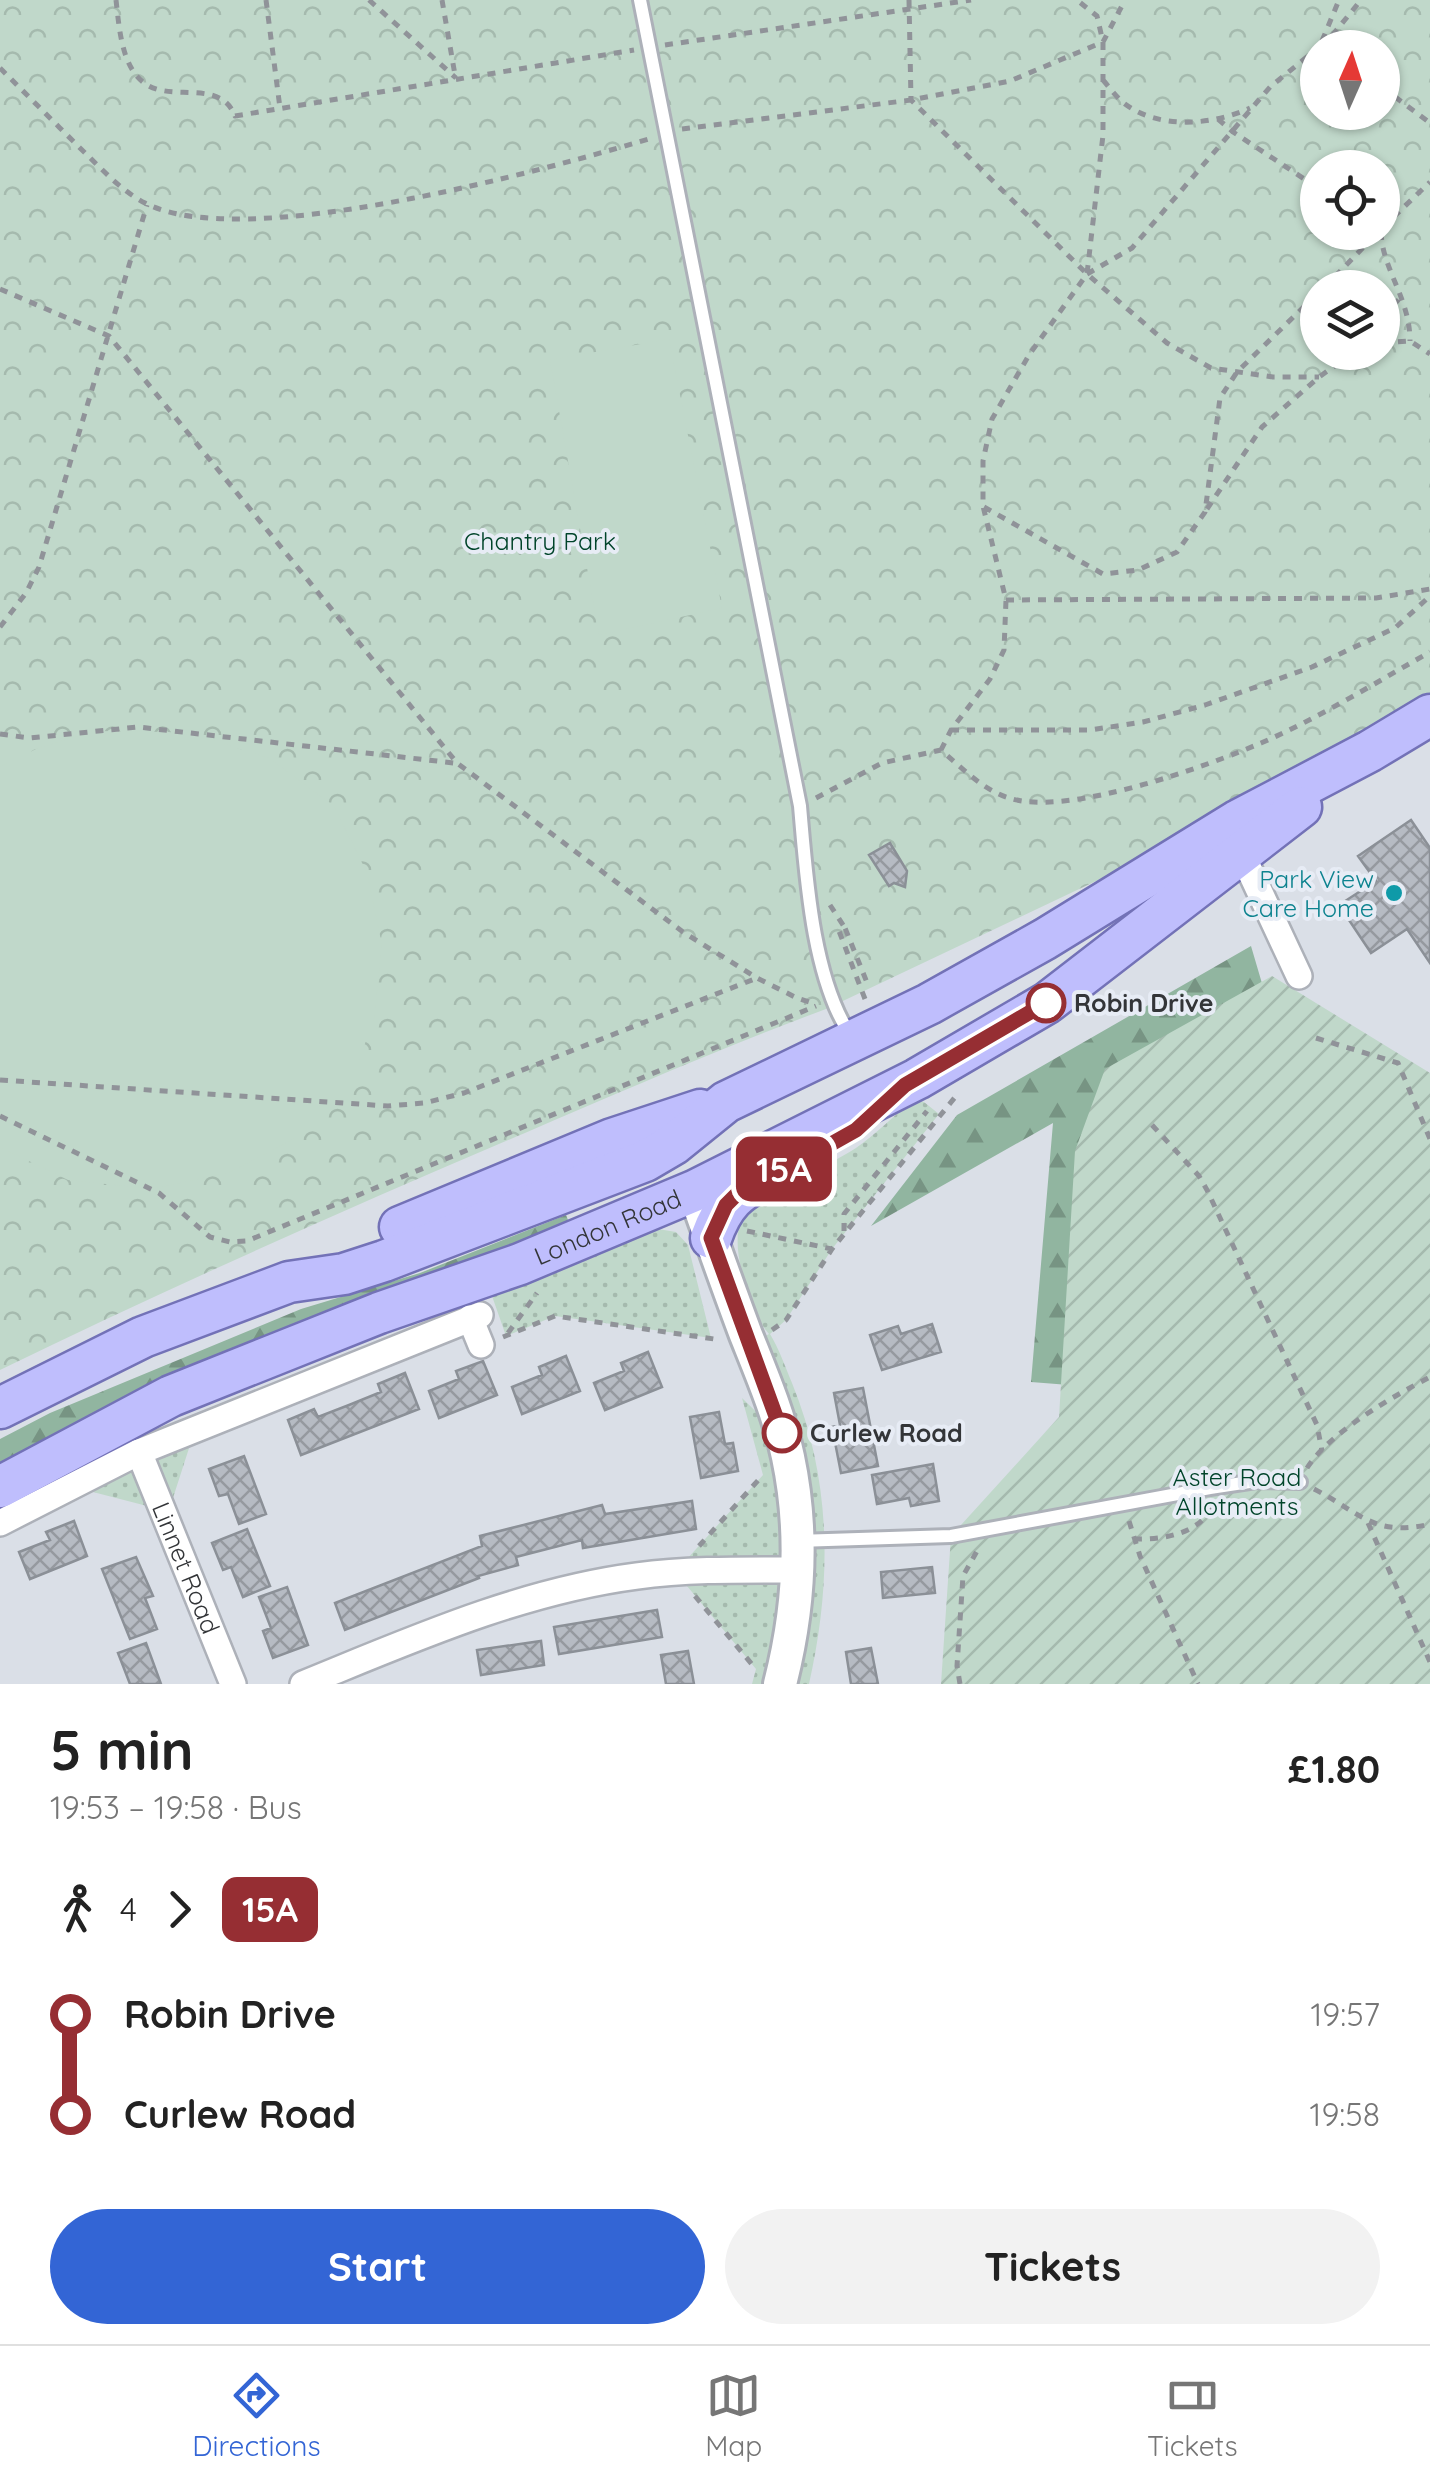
<!DOCTYPE html>
<meta charset="utf-8">
<style>
:root{--surface:#fff;--page:#f2f2f2;--text:#222;--muted:#767676;--line:#e0e0e0;--accent:#3365d5}
body{margin:0;font-family:Quicksand,sans-serif;background:var(--page);color:var(--text);height:100vh;display:flex;flex-direction:column;font-size:38px;white-space:nowrap}
*{box-sizing:border-box;margin:0}
p{font-size:32px;color:var(--muted)}
.icon{flex:none;width:55px;height:55px;fill:none;stroke:currentColor;stroke-width:2;stroke-linecap:round;stroke-linejoin:round}
.map{position:relative;height:1684px;overflow:hidden}
.details{display:flex;flex-direction:column;background:var(--surface);flex:1}
.details>*{flex:none}
.badge{padding:0 20px;border-radius:15px;font-size:35px;line-height:65px}
.needle{width:65px;rotate:3deg}
.fabs{position:absolute;left:1300px;top:30px;display:grid;gap:20px}
.fabs a{display:grid;place-items:center;width:100px;height:100px;border-radius:50%;background:var(--surface);box-shadow:0 2px 8px #0004;font-size:50px}
.map>.badge{position:absolute;translate:-50% -50%;box-shadow:0 0 0 5px #fff}
.legs{display:flex;align-items:center;gap:15px;height:110px;padding:0 50px;font-size:32px}
.legs p{margin-inline-start:auto}
.summary{display:flex;align-items:center;justify-content:space-between;height:170px;padding:0 50px}
h1{font-size:55px;font-weight:700;line-height:75px}
.action{display:flex;gap:20px;margin-top:auto;padding:20px 50px}
.action a{flex:1;height:115px;border-radius:60px;background:var(--accent);color:#fff;font-size:40px;font-weight:700;line-height:115px;text-align:center}
.action a+a{background:var(--page);color:var(--text)}
ul{padding:0 50px;list-style:none}
li{display:flex;align-items:center;gap:35px;height:100px;font-size:38px}
li i{display:grid;place-items:center;width:15px;height:100%;margin:0 12px;background:currentColor}
li i::after{content:'';width:25px;height:25px;margin:-12px;border:8px solid;border-radius:50%;background:var(--surface)}
li p{margin-inline-start:auto}
li:first-child i{background:linear-gradient(#0000 50%,currentColor 0)}
li:last-child i{background:linear-gradient(currentColor 50%,#0000 0)}
.tabs{display:flex;justify-content:space-around;align-items:center;height:140px;border-top:2px solid var(--line);background:var(--surface);font-size:28px;color:var(--muted)}
.tabs a{display:grid;justify-items:center;gap:5px}
.tabs .on{color:var(--accent)}
.map>svg:first-child{display:block}
.grass{fill:url(#grass-dots)}
.forest{fill:url(#forest-firs)}
.park{fill:url(#park-crowns);fill-rule:evenodd}
.garden{fill:url(#garden-furrows)}
.pitch{fill:#c0d8ca}
.building{fill:url(#building-cross-hatch);stroke:#8b9097;stroke-width:2.5}
.lines{fill:none;stroke-linecap:round;stroke-linejoin:round}
.service-casing{stroke:#adb1b9;stroke-width:18}
.minor-casing{stroke:#adb1b9;stroke-width:30}
.tertiary-casing{stroke:#adb1b9;stroke-width:38}
.primary-casing{stroke:#7372b7;stroke-width:45}
.path{stroke:#909399;stroke-width:5;stroke-dasharray:8 8;stroke-linecap:butt}
.service{stroke:#fff;stroke-width:12}
.minor{stroke:#fff;stroke-width:25}
.tertiary{stroke:#fff;stroke-width:32}
.primary{stroke:#bfbefd;stroke-width:40}
.line-1-casing{stroke:#fff;stroke-width:22}
.line-1{stroke:#962e33;stroke-width:15}
.culture-dot{fill:#0f9aa8;stroke:#e7ecf5;stroke-width:4}
.stop-1-dot{fill:#fff;stroke:#962e33;stroke-width:5}
.labels{text-anchor:middle;stroke-width:8;stroke-linejoin:round;paint-order:stroke}
.park-label{font-size:25px;fill:#00442a;stroke:#e7ecf5}
.culture-label{font-size:25px;fill:#0d838f;stroke:#e7ecf5;text-anchor:end}
.stop-label{font-size:25px;font-weight:bold;fill:#333538;stroke:#e7ecf5;text-anchor:start}
.street-label{font-size:25px;fill:#333538;stroke:#e7ecf5}
</style>
<div class="map">
<svg width="1430" height="1684" viewBox="0 0 1430 1684">
<defs>
<pattern id="grass-dots" width="8" height="8" patternUnits="userSpaceOnUse" patternTransform="scale(2.5)"><rect width="8" height="8" fill="#c0d8ca"/><path d="M2 2h.1M6 6h.1" fill="none" stroke="#a5baae" stroke-width="1.8" stroke-linecap="round"/></pattern>
<pattern id="forest-firs" width="22" height="20" patternUnits="userSpaceOnUse" patternTransform="scale(2.5)"><rect width="22" height="20" fill="#91b5a0"/><path d="M5 1l3.5 6h-7zM16 11l3.5 6h-7z" fill="#779483"/></pattern>
<pattern id="park-crowns" width="20" height="18" patternUnits="userSpaceOnUse" patternTransform="scale(2.5)"><rect width="20" height="18" fill="#c0d8ca"/><path d="M2 6a3 3 0 1 1 6 0M12 15a3 3 0 1 1 6 0" fill="none" stroke="#a5baae"/></pattern>
<pattern id="garden-furrows" width="10" height="10" patternUnits="userSpaceOnUse" patternTransform="scale(2.5)"><rect width="10" height="10" fill="#c0d8ca"/><path d="M-1 1l2-2M0 10L10 0M9 11l2-2" fill="none" stroke="#a5baae"/></pattern>
<pattern id="building-cross-hatch" width="8" height="8" patternUnits="userSpaceOnUse" patternTransform="scale(2.5)"><rect width="8" height="8" fill="#b6bbc3"/><path d="M0 0l8 8M0 8l8-8" fill="none" stroke="#95999f"/></pattern>
</defs>
<rect width="100%" height="100%" fill="#dadfe7"/>
<path class="grass" d="M914,1099L924,1102L939,1114L832,1249L786,1320L770,1334C779,1349 785,1366 792,1383C832,1481 832,1582 809,1684H752L756,1669L687,1586V1559L763,1475L742,1398L781,1436L750,1344L769,1334C754,1318 751,1299 744,1279C714,1180 796,1188 856,1148C876,1134 895,1115 914,1099Z
M652,1228L676,1232L688,1245L711,1338L555,1316L506,1336L485,1276Z
M191,1442L172,1501L151,1507L89,1491L139,1452Z"/>
<path class="forest" d="M1251,946L1266,997L1069,1385L1031,1382L1053,1123L871,1226L957,1115Z
M566,1215L574,1235L0,1484V1439L50,1413L301,1309L420,1273Z"/>
<path class="park" d="M0,0H1430V715L1370,751L826,1009C724,1047 625,1090 525,1133C348,1208 173,1286 0,1370ZM1318,48H1382V112H1318ZM1318,168H1382V232H1318ZM1318,288H1382V352H1318Z"/>
<path class="garden" d="M1272,976L1430,1073V1684H941L951,1536L1059,1417L1075,1151L1105,1069Z"/>
<path class="pitch" d="M669,339L722,608L599,635L550,360Z
M95,731L169,732L202,737L269,758L334,806L367,873L382,945L374,1018L355,1072L295,1138L230,1172L153,1189L68,1180L0,1147V767L38,748Z"/>
<path class="building" d="M1411,820L1430,848V963L1407,929L1371,953L1339,905L1376,881L1358,856Z
M890,843L907,871L905,887L894,883L889,886L869,855Z
M932,1324L941,1352L882,1370L870,1335L898,1326L901,1334Z
M648,1352L662,1387L605,1410L594,1383L624,1371L621,1363Z
M566,1356L580,1391L522,1414L512,1387L542,1375L539,1367Z
M483,1361L497,1395L439,1418L429,1391L459,1379L456,1371Z
M405,1373L419,1409L301,1455L288,1420L314,1409L318,1417L349,1405L381,1392L378,1384Z
M863,1388L878,1466L841,1473L832,1427L840,1425L834,1393Z
M719,1412L725,1444L733,1443L738,1471L701,1478L690,1417Z
M244,1456L266,1514L239,1524L228,1494L219,1496L209,1469Z
M933,1464L939,1501L911,1506L909,1498L877,1504L872,1475Z
M692,1501L696,1529L583,1548L582,1540L516,1557L518,1565L478,1576L479,1578L345,1630L335,1603L482,1546L480,1536L602,1505L605,1514Z
M74,1521L87,1556L30,1579L19,1552L50,1540L46,1532Z
M247,1529L270,1586L243,1597L231,1567L223,1570L212,1543Z
M136,1557L153,1596L145,1598L157,1629L130,1639L102,1569Z
M932,1567L935,1593L883,1598L881,1572Z
M287,1587L308,1645L273,1658L263,1631L271,1628L259,1597Z
M657,1610L662,1637L559,1654L554,1627Z
M541,1641L544,1665L481,1675L477,1650Z
M146,1643L161,1684H130L118,1653Z
M871,1648L878,1684H851L846,1652Z
M688,1651L694,1684H666L661,1655Z"/>
<g class="lines">
<defs>
<path id="service" d="M640,0L800,806C806,874 812,978 851,1036
M797,1541L951,1536L1210,1488L1256,1481L1300,1482"/>
<g id="minor">
<path d="M1242,854L1299,976"/>
<path d="M470,1318L481,1345"/>
<path id="s1" d="M139,1452L233,1684"/>
<path d="M0,1523L139,1452L480,1315"/>
<path d="M303,1684C411,1640 521,1591 637,1576C689,1569 744,1570 797,1570"/>
</g>
<path id="tertiary" d="M694,1191C711,1239 728,1287 746,1335C762,1375 779,1415 788,1457C804,1533 799,1610 780,1684"/>
<g id="primary">
<path d="M400,1227L612,1139L700,1110"/>
<path d="M711,1238C723,1204 737,1190 770,1176"/>
<path d="M0,1408L143,1337L289,1282L344,1274L384,1261L645,1161L674,1144L726,1102L929,1004L1045,939L1237,821L1370,751L1430,715"/>
<path id="s2" d="M0,1487L171,1396L379,1313L520,1264L694,1191L917,1079L1047,1003L1301,807"/>
</g>
</defs>
<use href="#service" class="service-casing"/>
<use href="#minor" class="minor-casing"/>
<use href="#tertiary" class="tertiary-casing"/>
<use href="#primary" class="primary-casing"/>
<path class="path" d="M116,0C119,25 121,65 143,82C169,104 220,77 235,116L634,50
M266,0L280,108
M369,0L456,78
M442,0L455,75
M909,0L911,100L1087,274L1167,343L1211,368L1273,377H1319
M1322,41L1339,0
M665,45L971,0
M1322,48L1361,0
M0,68C27,95 54,122 81,149C101,168 120,190 145,203C243,254 545,170 652,138
M1103,80C1110,88 1117,98 1125,104C1160,130 1213,125 1250,108
M1382,87L1430,123
M1218,119L1233,132L1318,188
M682,129L911,100L1010,81L1103,42L1125,0
M1382,228L1430,182
M1381,232C1382,269 1410,298 1410,341
M1087,274L1132,248L1270,87L1318,48
M1324,288L1378,232
M0,289L109,336L457,763L683,932L757,978L797,998L815,1004
M1382,317L1403,295
M1382,343L1410,341L1430,354
M984,507L1103,574L1138,570L1177,552L1205,512L1220,398L1237,372L1318,293
M1207,509L1262,427L1319,377L1354,352
M1006,600L1376,598L1430,589
M0,627L26,593L39,567L147,205
M951,730H1090L1143,722L1205,705L1312,667L1395,628L1430,596
M0,734L30,738L138,727L454,763
M941,750L951,730L990,679L1004,650L1006,600L983,506V461L992,419L1029,355L1087,274L1103,135V42L1097,16L1077,0
M816,798L882,763L941,750C962,768 983,790 1009,798C1067,817 1205,767 1261,743C1319,718 1375,683 1430,652
M830,905L845,928
M865,999L839,931L845,928L868,985
M1316,1038L1398,1063L1430,1139
M0,1080L388,1106L424,1103L464,1093L757,978
M0,1116L159,1193L210,1237L230,1242L247,1241L816,1006
M1152,1125L1199,1176L1207,1190L1317,1425L1322,1451
M747,1231L832,1249
M844,1231V1214L927,1111
M772,1330L786,1320L832,1249L956,1096
M508,1333L537,1293
M503,1337L555,1316L721,1340
M1307,1468C1330,1432 1392,1397 1430,1377
M1314,1489C1358,1511 1374,1538 1430,1524
M1129,1521L1140,1556L1198,1684
M1368,1523L1430,1662
M1134,1539C1161,1540 1202,1534 1212,1505
M699,1546L762,1476
M695,1596L755,1668
M960,1684L957,1666L963,1576L977,1551"/>
<use href="#service" class="service"/>
<use href="#minor" class="minor"/>
<use href="#tertiary" class="tertiary"/>
<use href="#primary" class="primary"/>
</g>
<g class="lines">
<defs>
<path id="line-1" d="M782,1433L711,1238L726,1205L744,1187L792,1166L856,1130L905,1085L1046,1003"/>
</defs>
<use href="#line-1" class="line-1-casing"/>
<use href="#line-1" class="line-1"/>
</g>
<circle class="culture-dot" cx="1394" cy="893" r="10"/>
<g class="stop-1-dot">
<circle cx="1046" cy="1003" r="18"/>
<circle cx="782" cy="1433" r="18"/>
</g>
<g class="labels">
<g class="park-label">
<text x="540" y="550">Chantry Park</text>
<text x="1237" y="1486">Aster Road<tspan x="1237" dy="29">Allotments</tspan></text>
</g>
<g class="culture-label">
<text x="1374" y="888">Park View<tspan x="1374" dy="29">Care Home</tspan></text>
</g>
<g class="stop-label">
<text x="1074" y="1012">Robin Drive</text>
<text x="810" y="1442">Curlew Road</text>
</g>
<g class="street-label">
<text dy="9" stroke="none"><textPath href="#s2" startOffset="662">London Road</textPath></text>
<text dy="9" stroke="none"><textPath href="#s1" startOffset="125">Linnet Road</textPath></text>
</g>
</g>
</svg>
<div class="fabs">
<a><svg class="needle" viewBox="-14 -14 28 28"><path d="M0-13l5 13h-10z" fill="#e53935"/><path d="M0 13l5-13h-10z" fill="#767676"/></svg></a>
<a><svg class="icon" aria-label="locate" viewBox="0 0 24 24"><circle cx="12" cy="12" r="6"/><path d="M12 2v4M12 18v4M2 12h4M18 12h4"/></svg></a>
<a><svg class="icon" aria-label="layers" viewBox="0 0 24 24"><path d="M12 4l9 5-9 5-9-5zM3 14l9 5 9-5"/></svg></a>
</div>
<b class="badge" style="left:784px;top:1169px;background:#962e33;color:#fff">15A</b>
</div>
<section class="details">
<div class="summary"><div><h1>5 min</h1><p>19:53 – 19:58 · Bus</p></div><b>£1.80</b></div>
<div class="legs"><svg class="icon" aria-label="walk" viewBox="0 0 24 24"><circle cx="13" cy="4" r="2"/><path d="M13 8l-2 6 4 7M11 14l-3 7M7 12l3-4h3l4 4"/></svg>4<svg class="icon" aria-label="forward" viewBox="0 0 24 24"><path d="M9 5l7 7-7 7"/></svg><b class="badge" style="background:#962e33;color:#fff">15A</b></div>
<ul>
<li><i style="color:#962e33"></i><b>Robin Drive</b><p>19:57</p></li>
<li><i style="color:#962e33"></i><b>Curlew Road</b><p>19:58</p></li>
</ul>
<div class="action"><a>Start</a><a>Tickets</a></div>
</section>
<nav class="tabs">
<a class="on"><svg class="icon" aria-label="directions" viewBox="0 0 24 24"><path d="M12 3l9 9-9 9-9-9zM9 14v-3h6M13 9l2 2-2 2"/></svg>Directions</a>
<a><svg class="icon" aria-label="map" viewBox="0 0 24 24"><path d="M3 6l6-2 6 2 6-2v14l-6 2-6-2-6 2zM9 4v14M15 6v14"/></svg>Map</a>
<a><svg class="icon" aria-label="tickets" viewBox="0 0 24 24"><path d="M3 7h18v10H3zM15 7v10"/></svg>Tickets</a>
</nav>
